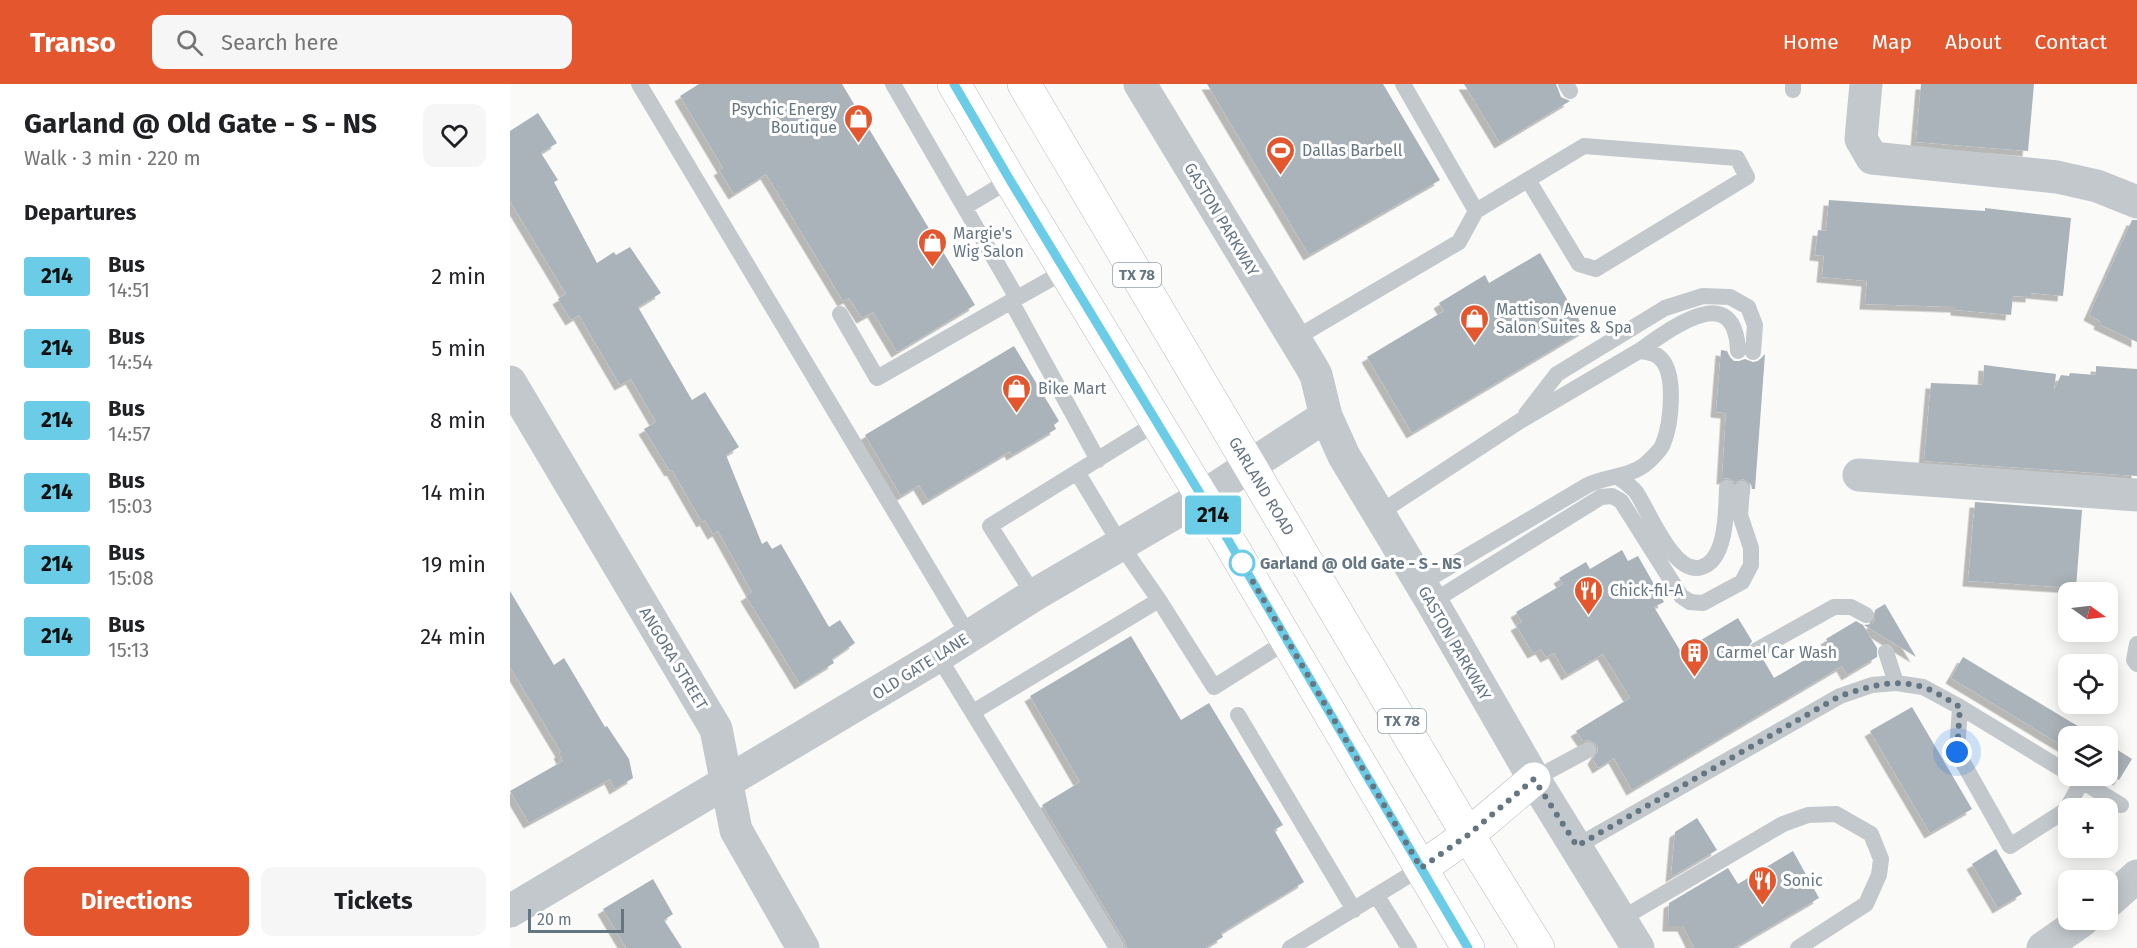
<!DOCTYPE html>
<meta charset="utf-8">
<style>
:root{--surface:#fff;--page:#f6f6f6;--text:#202124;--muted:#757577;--accent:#e4572e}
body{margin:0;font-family:"Fira Sans",sans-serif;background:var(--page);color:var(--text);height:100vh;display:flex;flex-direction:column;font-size:22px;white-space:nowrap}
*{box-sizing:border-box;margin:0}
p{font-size:20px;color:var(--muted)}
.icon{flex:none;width:33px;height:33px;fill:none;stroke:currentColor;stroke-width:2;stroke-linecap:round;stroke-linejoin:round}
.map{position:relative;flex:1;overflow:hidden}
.details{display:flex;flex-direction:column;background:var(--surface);width:510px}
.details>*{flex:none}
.badge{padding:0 12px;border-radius:4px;font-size:21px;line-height:39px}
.needle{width:39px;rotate:104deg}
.fabs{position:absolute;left:1548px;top:498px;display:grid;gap:12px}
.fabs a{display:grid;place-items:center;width:60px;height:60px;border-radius:12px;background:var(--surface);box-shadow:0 3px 15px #0003;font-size:30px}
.scale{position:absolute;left:18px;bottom:15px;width:96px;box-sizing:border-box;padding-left:6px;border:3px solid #657683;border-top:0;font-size:16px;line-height:21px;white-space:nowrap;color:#657683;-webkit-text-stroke:4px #fff;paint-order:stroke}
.you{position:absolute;width:30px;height:30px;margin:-15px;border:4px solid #fff;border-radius:50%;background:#1a73e8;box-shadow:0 0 0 9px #1a73e833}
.map>.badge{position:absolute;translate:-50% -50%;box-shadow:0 0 0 3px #fff}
h2{padding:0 24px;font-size:22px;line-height:54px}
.round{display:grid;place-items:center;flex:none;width:63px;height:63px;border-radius:12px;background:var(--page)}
.summary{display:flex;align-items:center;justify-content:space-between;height:102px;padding:0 24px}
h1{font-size:28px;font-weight:700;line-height:45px}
.primary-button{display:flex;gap:12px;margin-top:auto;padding:12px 24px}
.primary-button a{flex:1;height:69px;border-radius:12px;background:var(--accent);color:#fff;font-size:24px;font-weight:700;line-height:69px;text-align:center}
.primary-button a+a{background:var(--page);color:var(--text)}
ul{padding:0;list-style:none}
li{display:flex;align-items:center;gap:18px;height:72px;padding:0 24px}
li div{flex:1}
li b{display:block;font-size:22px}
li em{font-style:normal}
li .badge{min-width:66px;font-weight:700;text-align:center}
header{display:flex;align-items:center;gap:36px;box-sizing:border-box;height:84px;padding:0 30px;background:var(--accent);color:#fff}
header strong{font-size:28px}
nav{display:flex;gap:33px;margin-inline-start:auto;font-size:21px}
.search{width:420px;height:54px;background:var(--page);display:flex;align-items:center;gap:15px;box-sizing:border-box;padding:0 21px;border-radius:12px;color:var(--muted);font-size:22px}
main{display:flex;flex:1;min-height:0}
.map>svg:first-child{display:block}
.building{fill:#aab3b9;filter:url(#shadow)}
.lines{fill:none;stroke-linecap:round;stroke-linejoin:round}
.primary-casing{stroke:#b5babe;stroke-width:34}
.lane{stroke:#c3c8cc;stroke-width:16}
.street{stroke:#c3c8cc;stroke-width:33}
.primary{stroke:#fff;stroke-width:33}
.line-casing{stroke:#fff;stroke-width:14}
.line{stroke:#6bcce7;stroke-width:9}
.walk{stroke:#657683;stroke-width:6;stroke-dasharray:0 10.8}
.stop-dot{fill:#fff;stroke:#6bcce7;stroke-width:3}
.labels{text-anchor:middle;stroke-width:6;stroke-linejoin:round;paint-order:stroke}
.shield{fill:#fff;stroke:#939fa8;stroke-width:1.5}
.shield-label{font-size:15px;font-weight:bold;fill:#657683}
.poi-label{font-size:16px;fill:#657683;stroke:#fff;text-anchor:start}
.street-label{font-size:16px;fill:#657683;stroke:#fff}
.stop-label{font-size:16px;font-weight:bold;fill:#657683;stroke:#fff;text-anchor:start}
</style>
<header>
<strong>Transo</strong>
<div class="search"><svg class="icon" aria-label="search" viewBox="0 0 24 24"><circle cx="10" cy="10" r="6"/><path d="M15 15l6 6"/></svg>Search here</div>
<nav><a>Home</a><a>Map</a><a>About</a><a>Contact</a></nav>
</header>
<main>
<section class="details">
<div class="summary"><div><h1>Garland @ Old Gate - S - NS</h1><p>Walk · 3 min · 220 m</p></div><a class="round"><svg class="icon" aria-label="heart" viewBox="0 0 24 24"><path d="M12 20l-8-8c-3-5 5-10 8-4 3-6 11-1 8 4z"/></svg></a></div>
<h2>Departures</h2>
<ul>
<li><span class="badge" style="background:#6bcce7;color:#111">214</span><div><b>Bus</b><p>14:51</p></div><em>2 min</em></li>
<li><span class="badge" style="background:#6bcce7;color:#111">214</span><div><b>Bus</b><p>14:54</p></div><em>5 min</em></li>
<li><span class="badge" style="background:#6bcce7;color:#111">214</span><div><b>Bus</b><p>14:57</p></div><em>8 min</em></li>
<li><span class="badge" style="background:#6bcce7;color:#111">214</span><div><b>Bus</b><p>15:03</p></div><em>14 min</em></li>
<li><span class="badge" style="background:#6bcce7;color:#111">214</span><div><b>Bus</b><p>15:08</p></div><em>19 min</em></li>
<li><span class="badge" style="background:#6bcce7;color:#111">214</span><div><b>Bus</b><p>15:13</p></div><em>24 min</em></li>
</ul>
<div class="primary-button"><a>Directions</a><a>Tickets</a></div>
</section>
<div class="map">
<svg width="1627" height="864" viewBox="0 0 1627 864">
<defs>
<filter id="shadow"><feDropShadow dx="-5.5" dy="5.5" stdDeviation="0" flood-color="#0004"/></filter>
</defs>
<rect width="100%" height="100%" fill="#fafaf8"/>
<path class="building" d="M189,0H332L465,221L387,268L363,228L352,234L339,214L333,217L256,90L224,110L209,86L213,84L170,12Z
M697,0H873L930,96L799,171Z
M954,0H1046L1051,13L1060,17L990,59Z
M1411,0H1524L1518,67L1406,58Z
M28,29L47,59L31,69L48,96L44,98L87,179L104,168L106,171L120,163L151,209L128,223L182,316L195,308L229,363L216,371L252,460L257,457L262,465L271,460L319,543L330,536L345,559L322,575L324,579L290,600L236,512L242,508L208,447L203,450L195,436L192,438L162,386L160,387L134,345L146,338L121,295L110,301L69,231L61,236L48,215L56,210L0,117V47Z
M1319,116L1475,127V124L1561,134L1553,212L1521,209V213L1503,212L1501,231L1446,226V223L1355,220L1357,197L1312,193L1314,172L1305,171L1308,146L1316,147Z
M1622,136H1627V258L1589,240L1590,237L1579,231Z
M1030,169L1075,246L902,349L857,273L934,227L929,219L975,191L979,199Z
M504,262L549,337L544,341L546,345L502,371L500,367L418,416L409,401L391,412L355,351Z
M1211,266L1217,267L1220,273L1224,277H1229L1235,275L1243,278L1248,277L1255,270L1245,405H1242L1241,400L1233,395L1225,398L1218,394L1212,395L1216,329L1206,328Z
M1474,281L1546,290L1544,306L1551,291L1559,292L1560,289L1586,291V282L1627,285V392L1414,377L1421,299L1473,301Z
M1465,418L1572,426L1566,504L1458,497Z
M1112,466L1118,477L1128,472L1154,518L1144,523L1171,568L1228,534L1242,557L1237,565L1238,572L1246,576L1253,575L1264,594L1320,561L1316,555L1346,537L1353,541L1367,564V573L1337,591L1332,582L1122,706L1104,674L1088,684L1083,675L1088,667L1087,661L1079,656L1073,657L1066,647L1120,614L1093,570L1057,591L1044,569L1036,573L1031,565L1023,569L1006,541L1012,538L1006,528L1053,500L1049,494L1076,478L1080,485Z
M0,507L44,581L54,574L95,643L97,642L119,675L123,694L105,705L100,695L19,739L0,707L53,677L49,669L51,668L0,583Z
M1375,520L1406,573L1354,541L1362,540L1365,535V526Z
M621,552L671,636L699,619L773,741L764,746L794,798L711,849L713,853L695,864H617L616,859L532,721L570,698L520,612Z
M1453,573L1561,638L1585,652H1558V665L1441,594Z
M1402,623L1462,725L1420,749L1360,647Z
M1598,660L1622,675L1609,696L1598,689Z
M1187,734L1207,766L1161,793L1165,748Z
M1486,765L1512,810L1488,824L1462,780Z
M1283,767L1309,814L1224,864H1184L1173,842H1158L1159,819L1218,784L1228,800Z
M143,795L163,830L154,836L172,864H116L93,825Z"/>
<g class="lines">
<defs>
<path id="primary" d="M444,0L500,96L714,449L958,864
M514,0L958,751L1028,864
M911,784L958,751L1024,695"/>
</defs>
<use href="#primary" class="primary-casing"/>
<path class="lane" d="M129,0L459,552
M1056,0L1060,7
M1283,6V0
M455,123L500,96
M966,127L1074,62L1227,74L1237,93L1086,185L1069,180L1018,96
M507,214L555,187
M501,217L588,376
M330,230L367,294L507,214L383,0
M784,255L949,158L966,127L893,0
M1129,267C1159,246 1225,194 1228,267
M1016,330L1047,290L1155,224L1193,212L1220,213L1238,223L1245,241L1243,268
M567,388L611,461L649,516
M1108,393C1115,398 1121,402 1126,408C1139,427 1164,493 1192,483C1217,475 1216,426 1217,404
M868,430L1010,337L1129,267C1137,268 1144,268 1150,274C1167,289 1161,341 1153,360C1151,366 1143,373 1138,378C1122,393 1097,392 1078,401L910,500
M524,511L480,442L648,338
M922,518L1091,413L1102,412L1111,417L1171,512L1180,518L1193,519L1232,498L1241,481V464L1230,431L1232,405
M1627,560L1624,576L1627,580
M1247,566L1324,523H1341L1356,531
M1376,568L1386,599
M428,572L607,864
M1450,623L1447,668L1500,762L1556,726L1572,697
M463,628L649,516L704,603L777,557
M728,631L844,826
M1563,692L1611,721
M1024,695L1078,666
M1067,762L1330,612L1362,601L1386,599L1413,603L1450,623L1558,689
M867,812L899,864
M1111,835L1273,740L1298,731L1326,730L1361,750L1371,775L1369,791L1356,820L1288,864
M780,864L911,784"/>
<path class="street" d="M630,0L801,282L806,291L816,332L834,372L922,518L1024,695L1128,864
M1356,0L1351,55L1362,74L1547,93L1587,102L1627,118
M0,298L206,645L226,746L293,864
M1349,391L1627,411
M1598,818L1627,792
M0,827L428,572L524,511L692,413L816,332
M1533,864L1573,836"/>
<use href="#primary" class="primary"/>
</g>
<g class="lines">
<defs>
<path id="line" d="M444,0L500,96L714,449L958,864"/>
</defs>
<use href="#line" class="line-casing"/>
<use href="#line" class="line"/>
<path class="walk" d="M732,479L911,784L958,751L1024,695L1067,762L1330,612C1357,603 1384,594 1413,603C1425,607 1438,616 1450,623L1447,668"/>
</g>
<defs>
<symbol id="shop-pin" viewBox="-11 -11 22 30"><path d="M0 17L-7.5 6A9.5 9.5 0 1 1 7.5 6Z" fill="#e4572e" stroke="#fff"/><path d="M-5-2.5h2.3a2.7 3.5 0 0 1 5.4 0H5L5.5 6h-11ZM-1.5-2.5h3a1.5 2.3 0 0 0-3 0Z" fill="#fff"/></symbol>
<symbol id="stadium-pin" viewBox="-11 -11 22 30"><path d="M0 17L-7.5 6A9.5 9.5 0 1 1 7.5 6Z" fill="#e4572e" stroke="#fff"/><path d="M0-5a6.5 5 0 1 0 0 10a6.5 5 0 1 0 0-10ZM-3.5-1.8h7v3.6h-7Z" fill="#fff"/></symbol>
<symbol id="restaurant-pin" viewBox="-11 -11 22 30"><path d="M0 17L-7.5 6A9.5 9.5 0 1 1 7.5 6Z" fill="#e4572e" stroke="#fff"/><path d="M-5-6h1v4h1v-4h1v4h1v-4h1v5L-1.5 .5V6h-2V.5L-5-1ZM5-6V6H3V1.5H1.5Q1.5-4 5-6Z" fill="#fff"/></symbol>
<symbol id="building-pin" viewBox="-11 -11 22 30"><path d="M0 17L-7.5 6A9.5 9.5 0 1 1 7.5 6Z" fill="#e4572e" stroke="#fff"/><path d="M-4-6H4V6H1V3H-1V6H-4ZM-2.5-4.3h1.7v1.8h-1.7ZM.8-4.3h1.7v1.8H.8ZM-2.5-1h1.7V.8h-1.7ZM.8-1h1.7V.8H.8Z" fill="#fff"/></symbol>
</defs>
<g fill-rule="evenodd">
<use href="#shop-pin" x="332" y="18" width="33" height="45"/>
<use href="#stadium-pin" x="754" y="50" width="33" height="45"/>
<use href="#shop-pin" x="406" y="142" width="33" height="45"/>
<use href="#shop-pin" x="948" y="218" width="33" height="45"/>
<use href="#shop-pin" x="490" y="288" width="33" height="45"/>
<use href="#restaurant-pin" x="1062" y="490" width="33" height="45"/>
<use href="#building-pin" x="1168" y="552" width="33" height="45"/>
<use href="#restaurant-pin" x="1236" y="780" width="33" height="45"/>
</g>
<circle class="stop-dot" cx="732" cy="479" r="12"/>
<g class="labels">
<g class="shield">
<rect x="603" y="179" width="48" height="24" rx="4.5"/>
<rect x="868" y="625" width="48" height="24" rx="4.5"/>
</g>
<g class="shield-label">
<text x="627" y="196">TX 78</text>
<text x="892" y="642">TX 78</text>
</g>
<g class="poi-label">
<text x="327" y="31" text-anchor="end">Psychic Energy<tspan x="327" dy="18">Boutique</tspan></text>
<text x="792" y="72">Dallas Barbell</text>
<text x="443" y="155">Margie's<tspan x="443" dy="18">Wig Salon</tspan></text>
<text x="986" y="231">Mattison Avenue<tspan x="986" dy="18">Salon Suites &amp; Spa</tspan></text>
<text x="528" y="310">Bike Mart</text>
<text x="1100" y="512">Chick-fil-A</text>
<text x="1206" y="574">Carmel Car Wash</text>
<text x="1273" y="802">Sonic</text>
</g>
<g class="street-label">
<text transform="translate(712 135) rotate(59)" y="6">GASTON PARKWAY</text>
<text transform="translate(752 402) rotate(59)" y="6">GARLAND ROAD</text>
<text transform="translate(945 559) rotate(60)" y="6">GASTON PARKWAY</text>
<text transform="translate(164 574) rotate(59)" y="6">ANGORA STREET</text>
<text transform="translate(410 582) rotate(-32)" y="6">OLD GATE LANE</text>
</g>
<g class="stop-label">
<text x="750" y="485">Garland @ Old Gate - S - NS</text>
</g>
</g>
</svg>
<div class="fabs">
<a><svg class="needle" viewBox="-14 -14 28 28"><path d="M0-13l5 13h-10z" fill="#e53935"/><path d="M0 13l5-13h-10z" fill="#757577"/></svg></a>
<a><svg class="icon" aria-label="locate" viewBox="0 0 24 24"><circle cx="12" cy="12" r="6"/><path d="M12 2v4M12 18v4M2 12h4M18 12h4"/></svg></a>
<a><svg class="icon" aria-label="layers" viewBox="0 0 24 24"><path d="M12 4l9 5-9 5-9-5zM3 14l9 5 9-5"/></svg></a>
<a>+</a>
<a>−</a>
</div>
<div class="scale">20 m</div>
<div class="you" style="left:1447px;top:668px"></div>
<b class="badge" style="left:703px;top:431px;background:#6bcce7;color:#111">214</b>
</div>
</main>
